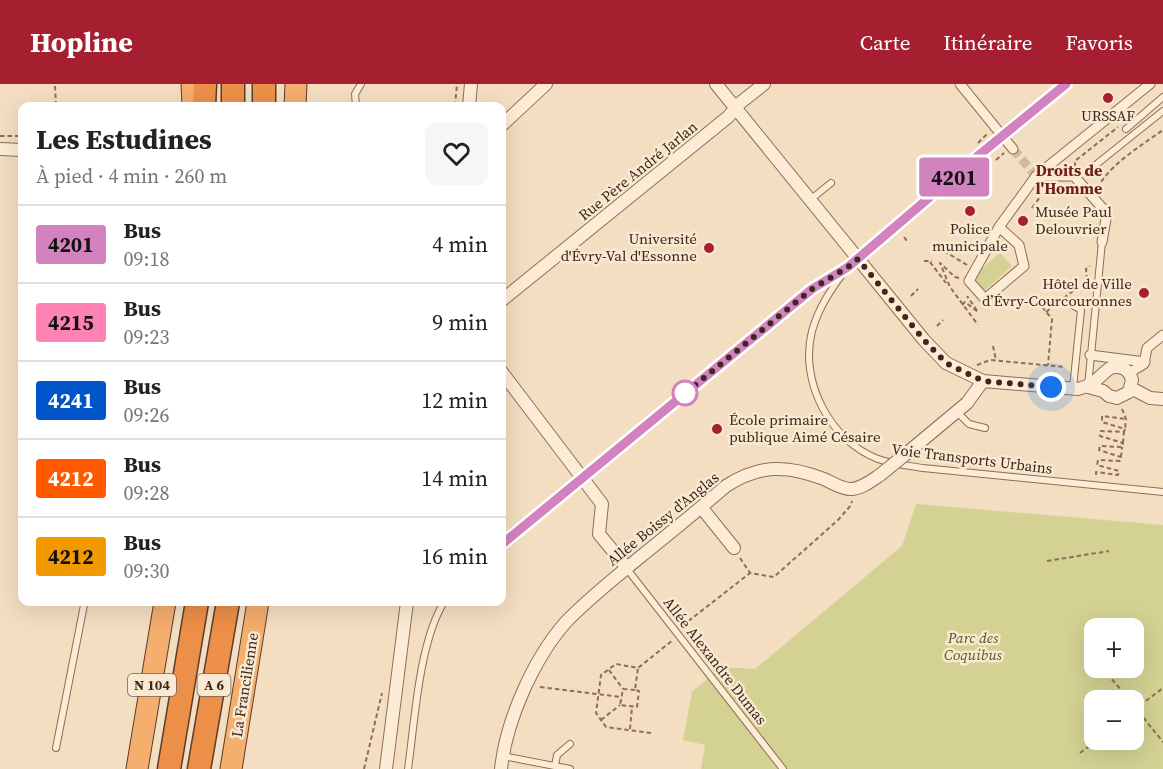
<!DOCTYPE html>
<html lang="fr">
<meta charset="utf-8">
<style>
:root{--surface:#fff;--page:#f6f6f6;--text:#222;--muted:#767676;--line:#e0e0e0;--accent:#a61f31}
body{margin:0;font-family:"Source Serif 4",serif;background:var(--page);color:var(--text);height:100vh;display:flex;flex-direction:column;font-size:22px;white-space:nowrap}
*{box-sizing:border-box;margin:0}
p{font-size:20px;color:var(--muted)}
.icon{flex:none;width:33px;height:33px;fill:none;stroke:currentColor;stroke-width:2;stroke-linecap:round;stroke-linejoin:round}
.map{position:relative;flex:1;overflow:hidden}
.side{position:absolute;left:18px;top:18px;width:488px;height:504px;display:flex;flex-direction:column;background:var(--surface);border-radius:12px;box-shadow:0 6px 24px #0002}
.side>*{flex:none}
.badge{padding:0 12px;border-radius:4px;font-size:21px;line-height:39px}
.fabs{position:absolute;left:1084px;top:534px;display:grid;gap:12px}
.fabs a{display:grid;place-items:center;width:60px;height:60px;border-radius:12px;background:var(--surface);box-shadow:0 6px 24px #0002;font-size:30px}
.you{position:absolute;width:30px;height:30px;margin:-15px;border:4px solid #fff;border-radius:50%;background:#1a73e8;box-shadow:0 0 0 9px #1a73e833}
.map>.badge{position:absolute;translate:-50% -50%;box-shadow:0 0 0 3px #fff}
.round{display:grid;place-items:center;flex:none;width:63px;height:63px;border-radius:12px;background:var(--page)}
.head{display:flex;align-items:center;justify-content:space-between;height:102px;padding:0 18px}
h1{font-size:28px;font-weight:700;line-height:45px}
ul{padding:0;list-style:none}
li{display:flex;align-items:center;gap:18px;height:78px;padding:0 18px;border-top:2px solid var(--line)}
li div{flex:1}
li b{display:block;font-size:22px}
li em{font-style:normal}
li .badge{min-width:66px;font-weight:700;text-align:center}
header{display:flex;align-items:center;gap:36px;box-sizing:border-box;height:84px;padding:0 30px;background:var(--accent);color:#fff}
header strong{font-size:28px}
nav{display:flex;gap:33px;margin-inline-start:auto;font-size:21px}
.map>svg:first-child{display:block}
.green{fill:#d3d293;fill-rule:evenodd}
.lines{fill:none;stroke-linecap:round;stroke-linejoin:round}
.pedestrian-tunnel{stroke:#cfbaa0;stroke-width:9;stroke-dasharray:9 4.5;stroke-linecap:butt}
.service-casing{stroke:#8f6d56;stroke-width:8}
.pedestrian-casing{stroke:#8f6d56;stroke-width:11}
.minor-casing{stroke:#8f6d56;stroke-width:14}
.trunk-casing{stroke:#5c3c2b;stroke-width:23}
.motorway-casing{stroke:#5c3c2b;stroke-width:25}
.path{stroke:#8f6d56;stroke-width:2;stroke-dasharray:4.5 3;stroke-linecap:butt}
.service{stroke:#fdecd5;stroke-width:6}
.pedestrian{stroke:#fdecd5;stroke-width:9}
.minor{stroke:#fdecd5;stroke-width:12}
.trunk{stroke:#f4ae6e;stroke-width:21}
.motorway{stroke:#ec8f48;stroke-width:22}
.service-bridge-casing{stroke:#8f6d56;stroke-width:8;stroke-linecap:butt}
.minor-bridge-casing{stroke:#8f6d56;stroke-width:14;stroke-linecap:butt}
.service-bridge{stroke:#fdecd5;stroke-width:6}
.minor-bridge{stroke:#fdecd5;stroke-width:12}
.line-casing{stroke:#fff;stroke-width:14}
.line{stroke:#d282be;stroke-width:9}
.walk{stroke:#3d281c;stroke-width:6;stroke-dasharray:0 10.8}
.poi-dot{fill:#a61f31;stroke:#f9e9d2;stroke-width:2}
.stop-dot{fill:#fff;stroke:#d282be;stroke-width:3}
.labels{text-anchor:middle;stroke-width:5;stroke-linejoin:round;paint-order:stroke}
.shield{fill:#f9e9d2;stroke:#756253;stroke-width:1.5}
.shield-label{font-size:14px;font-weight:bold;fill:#3d281c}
.poi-label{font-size:15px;fill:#3d281c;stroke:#f9e9d2}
.street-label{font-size:15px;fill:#3d281c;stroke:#f9e9d2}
.park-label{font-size:15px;font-style:italic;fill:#555c20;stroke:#f9e9d2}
.neighbourhood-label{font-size:16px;font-weight:bold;fill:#6f1d16;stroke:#f9e9d2}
</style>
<header>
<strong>Hopline</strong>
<nav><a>Carte</a><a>Itinéraire</a><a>Favoris</a></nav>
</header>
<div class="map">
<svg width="1163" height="685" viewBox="0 0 1163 685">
<rect width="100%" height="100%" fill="#f3dec1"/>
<path class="green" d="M1000,169L1012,182L981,210L969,196Z
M916,420L1163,441V685H701L705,661L683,656L692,608L721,583L755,585L902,462ZM1095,544H1134V584H1095ZM1095,616H1134V656H1095Z"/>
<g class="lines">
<path class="pedestrian-tunnel" d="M1013,65L1036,92"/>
<defs>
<path id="service" d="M356,22L355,10L361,0
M1012,45L1066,0
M1126,45L1163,13
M979,71L848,183C833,202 819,222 812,247C799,297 830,357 878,375C892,380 909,382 923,384L1163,408
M1093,83L1163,27
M810,116L831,99
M1088,302L1102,158
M1073,304L1081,226L1074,222
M957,328L969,340L985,344
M501,461L812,205L845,185
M627,485L783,685
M56,664L84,521L82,518
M503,672L570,685
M555,682L557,671L570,660
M408,685C415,635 419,559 444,518"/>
<path id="pedestrian" d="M960,0L1013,65
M1036,92H1074L1105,127L1106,135L1102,158
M999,143L1019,161L1024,182L985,215L969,197L999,143L1036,92L1150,0
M1090,271L1145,278
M1129,289L1144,280L1147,264L1163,251"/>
<path id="minor" d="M716,0L924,256L946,279L983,297L1078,305C1095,301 1097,294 1110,284C1121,281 1129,285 1132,296L1129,308L1117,314L1109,312L1103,307L1088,303
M469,22L471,0
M501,42L546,0
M0,65L22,66
M501,217L728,33L740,19L764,0
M501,287L602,420L599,450L627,484
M1131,304L1150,314L1163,315
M907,369L967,319L983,297
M701,423L734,464
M386,685L407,518
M501,685C506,637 533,576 565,539C586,517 610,498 634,478C665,453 696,428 726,402C760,380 788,381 824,395C833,399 841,405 851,405C861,405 871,397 880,391"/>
<path id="trunk" d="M192,0L193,22
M295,22L296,0
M137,685L165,518
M231,685L258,518"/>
<path id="motorway" d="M233,0V22
M264,0V22
M204,22L205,0
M169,685L197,518
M199,685L228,518"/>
</defs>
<use href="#service" class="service-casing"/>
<use href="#pedestrian" class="pedestrian-casing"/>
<use href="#minor" class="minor-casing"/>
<use href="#trunk" class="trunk-casing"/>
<use href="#motorway" class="motorway-casing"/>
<path class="path" d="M55,2L56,22
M455,22L457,0
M0,52H22
M978,59L987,50
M996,76L1004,69
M1075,83V77L1118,43
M1097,104C1112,79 1139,63 1163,46
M1032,124L1040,113L1039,106
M904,153L908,158
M944,167L967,181
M924,177H932
M930,178L946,199
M959,194L955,193L940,179L950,203L978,241
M911,212L918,205
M962,221L965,218L978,228L967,212
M1042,223L1052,235L1048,281
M1046,228L1087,196L1086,185L1090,182
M937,242L943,236
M993,262L996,276
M977,281L990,276L1065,283
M1122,325L1126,335L1125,345
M1123,359L1124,348
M1121,373L1122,363
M1096,391V388L1118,391L1119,387L1097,381L1098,376L1120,377L1121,373L1099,366L1100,362L1122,363L1123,359L1100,352L1101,347L1124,348L1125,345L1102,338V332L1126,335
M740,474L750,489
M1047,477L1109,467
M684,543L686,539L750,489L774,493L839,435L851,421L852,417
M1102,584L1130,616
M609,586L623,605
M540,603L621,613
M635,606L623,605L620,621L637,623L639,607L635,606L638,584
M1134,622L1163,658
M1134,626L1163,604
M601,636L620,621
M630,645L632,623
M651,649L606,643L596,629L601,591L616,580L638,584L673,556
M1080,669L1097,656
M364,685L382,609"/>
<use href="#service" class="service"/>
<use href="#pedestrian" class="pedestrian"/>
<use href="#minor" class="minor"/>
<use href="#trunk" class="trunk"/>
<use href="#motorway" class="motorway"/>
<defs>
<path id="service-bridge" d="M979,71L1012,45"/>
<path id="minor-bridge" d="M880,391L907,369"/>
</defs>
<use href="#service-bridge" class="service-bridge-casing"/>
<use href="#minor-bridge" class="minor-bridge-casing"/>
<use href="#service-bridge" class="service-bridge"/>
<use href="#minor-bridge" class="minor-bridge"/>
</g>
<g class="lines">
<defs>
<path id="line" d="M501,461L812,205L848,183L979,71L1066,0"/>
</defs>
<use href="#line" class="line-casing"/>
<use href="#line" class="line"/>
<path class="walk" d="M685,309L682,312L812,205L848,183L858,175L924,256L946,279L983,297L1051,303"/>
</g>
<g class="poi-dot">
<circle cx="1108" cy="14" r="6"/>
<circle cx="970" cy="127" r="6"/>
<circle cx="1023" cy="137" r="6"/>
<circle cx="709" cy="164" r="6"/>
<circle cx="1144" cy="209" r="6"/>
<circle cx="717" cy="345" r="6"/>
</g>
<circle class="stop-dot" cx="685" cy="309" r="12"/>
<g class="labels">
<g class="shield">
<rect x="128" y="590" width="48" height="22" rx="4.5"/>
<rect x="197.5" y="590" width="33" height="22" rx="4.5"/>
</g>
<g class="shield-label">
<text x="152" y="606">N 104</text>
<text x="214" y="606">A 6</text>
</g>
<g class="poi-label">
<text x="1108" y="37">URSSAF</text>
<text x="1035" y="133" text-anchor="start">Musée Paul<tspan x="1035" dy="17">Delouvrier</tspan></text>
<text x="970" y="150">Police<tspan x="970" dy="17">municipale</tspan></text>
<text x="697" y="160" text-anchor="end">Université<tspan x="697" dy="17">d'Évry-Val d'Essonne</tspan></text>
<text x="1132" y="205" text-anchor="end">Hôtel de Ville<tspan x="1132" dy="17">d’Évry-Courcouronnes</tspan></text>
<text x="729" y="341" text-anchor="start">École primaire<tspan x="729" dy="17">publique Aimé Césaire</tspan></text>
</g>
<g class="street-label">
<text transform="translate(638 87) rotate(-39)" y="5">Rue Père André Jarlan</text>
<text transform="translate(972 375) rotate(7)" y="5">Voie Transports Urbains</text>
<text transform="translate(663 435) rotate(-39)" y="5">Allée Boissy d'Anglas</text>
<text transform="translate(715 577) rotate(52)" y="5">Allée Alexandre Dumas</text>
<text transform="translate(245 601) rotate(-81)" y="5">La Francilienne</text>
</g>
<g class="park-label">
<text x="973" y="559">Parc des<tspan x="973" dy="17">Coquibus</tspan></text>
</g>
<g class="neighbourhood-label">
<text x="1069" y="92">Droits de<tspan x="1069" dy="18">l'Homme</tspan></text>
</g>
</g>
</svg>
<div class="fabs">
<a>+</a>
<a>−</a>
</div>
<div class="you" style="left:1051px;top:303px"></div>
<b class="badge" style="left:954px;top:93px;background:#d282be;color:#111">4201</b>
<section class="side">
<div class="head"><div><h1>Les Estudines</h1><p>À pied · 4 min · 260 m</p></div><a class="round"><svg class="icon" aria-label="heart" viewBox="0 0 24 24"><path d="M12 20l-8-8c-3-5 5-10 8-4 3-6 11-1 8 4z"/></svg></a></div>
<ul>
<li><span class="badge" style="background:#d282be;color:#111">4201</span><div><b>Bus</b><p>09:18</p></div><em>4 min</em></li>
<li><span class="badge" style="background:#ff82b4;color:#111">4215</span><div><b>Bus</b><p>09:23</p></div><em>9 min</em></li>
<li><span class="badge" style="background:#0055c8;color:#fff">4241</span><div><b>Bus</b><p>09:26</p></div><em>12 min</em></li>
<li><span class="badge" style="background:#ff5a00;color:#fff">4212</span><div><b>Bus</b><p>09:28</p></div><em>14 min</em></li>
<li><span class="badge" style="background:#f39900;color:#111">4212</span><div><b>Bus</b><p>09:30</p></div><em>16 min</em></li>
</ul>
</section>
</div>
